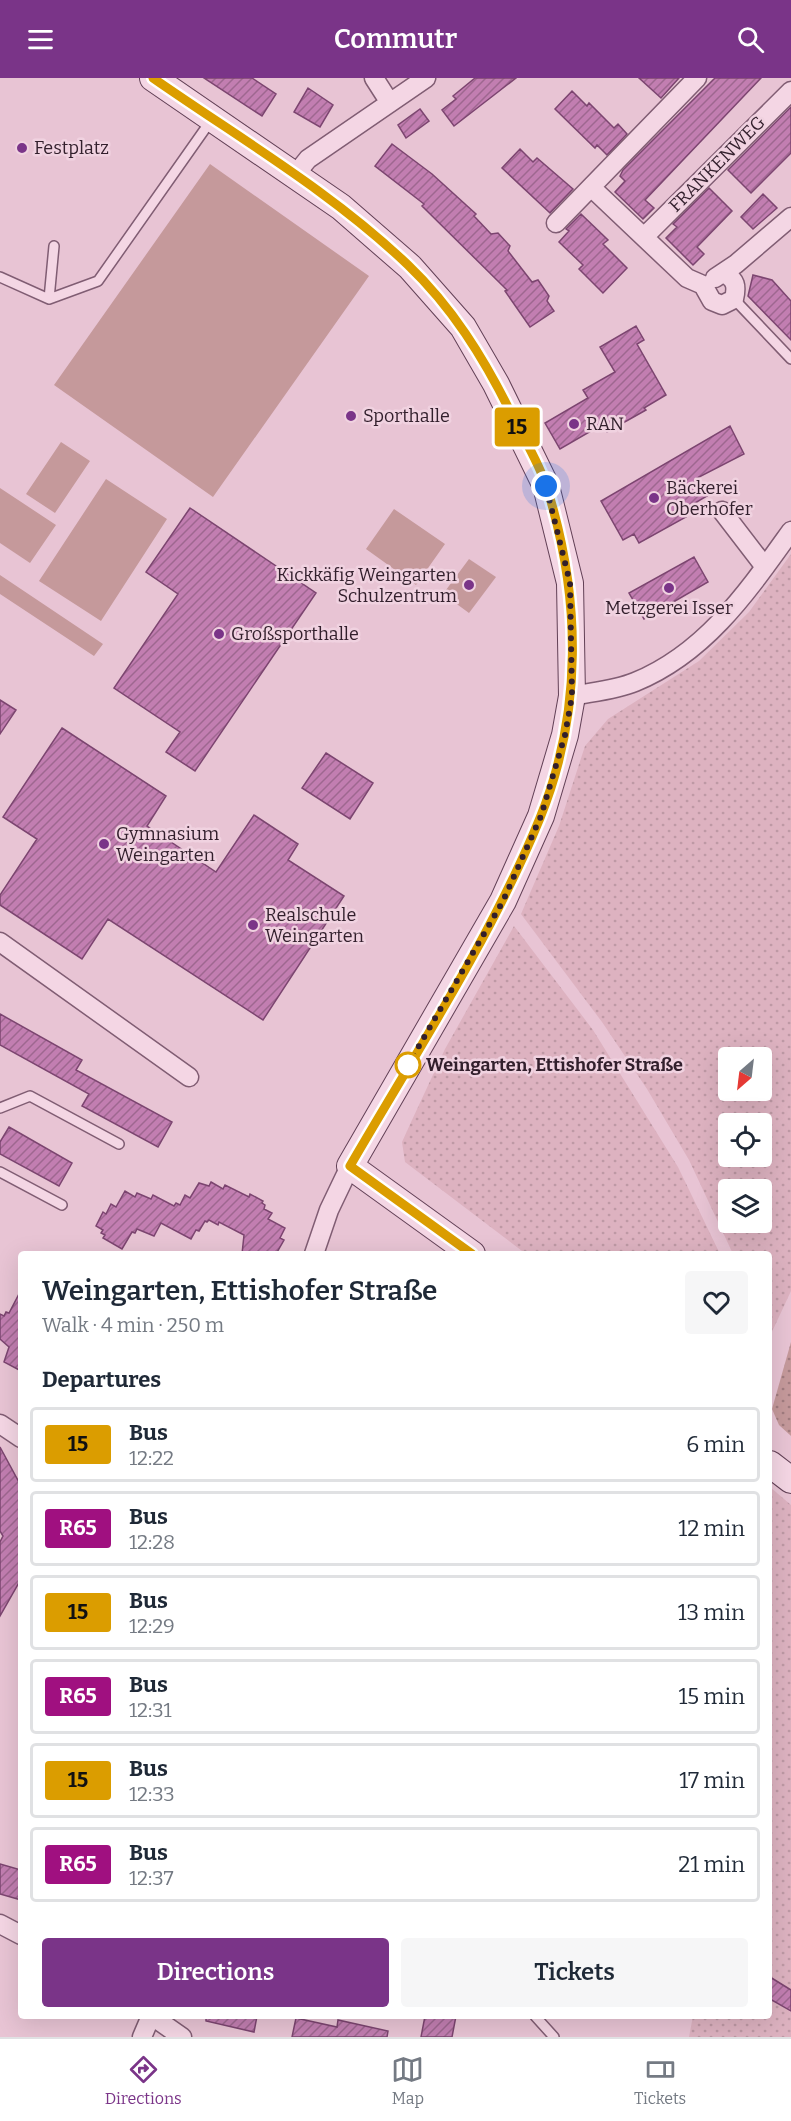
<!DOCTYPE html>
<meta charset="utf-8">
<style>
:root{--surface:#fff;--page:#f6f6f7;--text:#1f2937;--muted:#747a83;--line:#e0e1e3;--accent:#7a3488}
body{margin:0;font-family:Bitter,serif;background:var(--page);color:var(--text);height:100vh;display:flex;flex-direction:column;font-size:22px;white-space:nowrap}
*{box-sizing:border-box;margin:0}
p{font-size:20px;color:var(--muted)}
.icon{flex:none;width:33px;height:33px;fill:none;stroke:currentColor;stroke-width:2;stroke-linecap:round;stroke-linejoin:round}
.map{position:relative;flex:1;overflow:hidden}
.side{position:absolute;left:18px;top:1173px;width:754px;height:768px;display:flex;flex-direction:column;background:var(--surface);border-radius:6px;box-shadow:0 6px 24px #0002}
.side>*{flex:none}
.badge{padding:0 12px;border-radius:4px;font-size:21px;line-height:39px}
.needle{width:39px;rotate:208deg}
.buttons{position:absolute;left:718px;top:969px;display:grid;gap:12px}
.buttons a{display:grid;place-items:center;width:54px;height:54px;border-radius:6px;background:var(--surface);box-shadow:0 6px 24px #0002;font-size:30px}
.you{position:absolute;width:30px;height:30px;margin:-15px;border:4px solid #fff;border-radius:50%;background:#1a73e8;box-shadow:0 0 0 9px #1a73e833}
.map>.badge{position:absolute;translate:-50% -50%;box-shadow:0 0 0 3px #fff}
h2{padding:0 24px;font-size:22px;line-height:54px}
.round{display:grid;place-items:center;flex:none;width:63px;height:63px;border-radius:6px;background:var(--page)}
.headline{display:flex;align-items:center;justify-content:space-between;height:102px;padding:0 24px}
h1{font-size:28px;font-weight:600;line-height:45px}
.primary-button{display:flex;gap:12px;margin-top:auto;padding:12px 24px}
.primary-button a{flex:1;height:69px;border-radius:6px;background:var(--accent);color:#fff;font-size:24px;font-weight:600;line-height:69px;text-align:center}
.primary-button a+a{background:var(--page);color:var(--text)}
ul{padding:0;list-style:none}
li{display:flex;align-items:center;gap:18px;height:75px;margin:0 12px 9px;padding:0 12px;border:3px solid var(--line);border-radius:6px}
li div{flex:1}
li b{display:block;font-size:22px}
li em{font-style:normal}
li .badge{min-width:66px;font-weight:700;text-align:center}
header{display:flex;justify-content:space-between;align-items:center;height:78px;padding:0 24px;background:var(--accent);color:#fff;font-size:27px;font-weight:600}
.tab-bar{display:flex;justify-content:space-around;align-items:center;height:84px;border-top:2px solid var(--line);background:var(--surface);font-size:16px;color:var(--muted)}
.tab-bar a{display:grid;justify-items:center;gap:3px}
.tab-bar .selected{color:var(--accent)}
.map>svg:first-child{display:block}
.farmland{fill:url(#farmland-dots);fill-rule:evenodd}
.grass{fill:url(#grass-dots)}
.garden{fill:#c5999b}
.building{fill:url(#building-hatch);stroke:#7c4570;stroke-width:1.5}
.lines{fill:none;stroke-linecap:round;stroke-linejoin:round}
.lane-casing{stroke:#805d73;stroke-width:12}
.street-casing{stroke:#805d73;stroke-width:21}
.secondary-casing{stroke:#624056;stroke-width:28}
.lane{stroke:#f4d6e4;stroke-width:9}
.street{stroke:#f4d6e4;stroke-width:18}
.secondary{stroke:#f4d6e4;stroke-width:26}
.line-casing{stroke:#fff;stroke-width:14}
.line{stroke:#db9d00;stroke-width:9}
.walk{stroke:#321f2c;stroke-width:6;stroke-dasharray:0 10.8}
.poi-dot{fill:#7a3488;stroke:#f0d2e0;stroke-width:2}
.stop-dot{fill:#fff;stroke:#db9d00;stroke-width:3}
.labels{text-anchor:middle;stroke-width:5;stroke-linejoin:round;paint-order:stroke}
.poi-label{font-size:18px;fill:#321f2c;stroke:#f0d2e0;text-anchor:start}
.street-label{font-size:18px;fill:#321f2c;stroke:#f0d2e0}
.stop-label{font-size:18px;font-weight:bold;fill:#321f2c;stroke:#f0d2e0;text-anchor:start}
</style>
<header><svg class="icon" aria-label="menu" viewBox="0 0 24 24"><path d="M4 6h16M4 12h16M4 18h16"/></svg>Commutr<svg class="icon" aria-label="search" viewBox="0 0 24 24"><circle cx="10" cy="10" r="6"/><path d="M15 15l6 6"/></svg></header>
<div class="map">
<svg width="791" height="1959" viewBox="0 0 791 1959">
<defs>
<pattern id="farmland-dots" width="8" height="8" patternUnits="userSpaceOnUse" patternTransform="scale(1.5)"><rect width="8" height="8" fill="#ddb2c0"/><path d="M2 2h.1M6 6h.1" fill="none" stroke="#be99a5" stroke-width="1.8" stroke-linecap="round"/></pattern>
<pattern id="grass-dots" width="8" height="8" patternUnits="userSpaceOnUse" patternTransform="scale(1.5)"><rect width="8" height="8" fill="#c5999b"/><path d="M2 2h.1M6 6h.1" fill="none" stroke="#a17c7f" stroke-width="1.8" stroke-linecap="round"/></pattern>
<pattern id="building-hatch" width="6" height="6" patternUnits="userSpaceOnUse" patternTransform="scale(1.5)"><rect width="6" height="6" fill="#c27eb1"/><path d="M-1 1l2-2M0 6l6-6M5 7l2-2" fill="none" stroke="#9e6790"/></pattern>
</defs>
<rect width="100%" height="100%" fill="#e8c4d4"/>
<path class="farmland" d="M791,476V1213L770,1258V1176H733L689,1082L647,1011L602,944L521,836L559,748L585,668L608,641L699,583L749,534ZM729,980H762V1012H729ZM729,1046H762V1078H729ZM729,1112H762V1144H729Z
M514,848L593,952L678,1089L720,1176H526L405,1084L402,1064L412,1042L445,971Z
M770,1409L791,1427V1959H689L693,1938H770Z"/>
<path class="grass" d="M791,1264V1358L779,1347L772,1331Z"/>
<path class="garden" d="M210,86L369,198L213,419L54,307Z
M61,364L90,383L55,435L26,416Z
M106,401L167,441L101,543L39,503Z
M0,410L56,447L30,485L0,465Z
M394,431L445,466L416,507L366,471Z
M469,481L496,499L469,535L443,516Z
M0,497L103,566L94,578L0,516Z"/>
<path class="building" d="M204,0H252L276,16L262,38Z
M475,0H516L454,48L442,32L456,21L453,18Z
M639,0H679L661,20Z
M715,0H761L645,122L654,130L643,141L615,114L625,103L620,98L623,92Z
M308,10L333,27L320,49L294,34Z
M572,13L587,28L589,25L614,50L618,46L627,56L607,77L597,67L595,70L555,31Z
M791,29V75L751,115L728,92Z
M420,31L429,43L406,60L398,47Z
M392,66L432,96L476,136L474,138L491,156L498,155L510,168L508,173L532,204L538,202L549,218L547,223L554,233L530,249L505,213L507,212L422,128L424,126L375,88Z
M520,71L533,84L537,80L573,111L550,135L502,90Z
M709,110L732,133L697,169L704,176L693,187L666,160L677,149L673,146Z
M763,116L777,130L753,151L741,139Z
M581,136L608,162L603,166L627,190L603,215L579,191L583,187L559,164L569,153L566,151Z
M753,197L772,202L791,223V262L748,218Z
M636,248L644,262L637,266L666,317L644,330L646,332L607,354L603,346L560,371L545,345L588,320L583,312L615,294L600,269Z
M730,348L744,376L697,400L707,418L683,432L686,439L639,465L634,456L623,462L601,423Z
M190,430L316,515L195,693L166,674L180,654L114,610L178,516L146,494Z
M694,479L708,504L644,541L629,515Z
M0,622L16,632L0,656Z
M62,650L166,718L147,748L216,794L254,737L298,766L288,782L344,818L263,942L108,841L82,881L0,827V817L37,761L3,739Z
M326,675L373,705L350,741L302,710Z
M0,936L82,982L76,992L172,1044L158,1069L82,1028L89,1016L0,967Z
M9,1049L72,1085L59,1108L0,1076V1064Z
M211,1104L223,1111L225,1107L249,1119L250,1116L263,1123L262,1125L265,1127L264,1131L272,1135L268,1141L285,1150L280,1160L284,1162L276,1176H242L244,1157L219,1144L218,1147L209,1142L207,1144L205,1143L199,1153L196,1152L191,1161L161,1145L154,1158L137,1151L135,1155L132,1154L122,1171L103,1160L105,1157L101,1155L103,1152L96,1148L103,1134L106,1136L111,1126L116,1129L125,1113L135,1119L137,1115L151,1121L153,1117L174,1128L176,1125L180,1127L185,1117L190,1120L199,1105L209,1108Z
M21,1212V1293L4,1284L9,1269L0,1261V1236L4,1238L6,1234L9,1235Z
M0,1369L21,1408V1501L0,1538V1464L3,1458L0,1453Z
M0,1786L21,1792V1822L0,1816Z
M770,1899L791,1912V1933L770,1921Z
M206,1938H257L254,1954L206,1943Z
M425,1938H456L452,1959H421Z
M296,1940L337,1949L338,1942L388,1953L387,1959H292Z"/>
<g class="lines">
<defs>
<path id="lane" d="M0,199L49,221L98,203L212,41
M49,221L54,168
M734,221L791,281
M0,1030L30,1018L119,1066
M0,1094L62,1127
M535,1938L554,1959"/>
<path id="street" d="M374,0L390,25
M295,97L308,81L426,0
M592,110L687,200L703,207L712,223L722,227L734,221C737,208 736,202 724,195
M556,145L697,0
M644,159L791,13
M715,200L736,186L791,139
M722,433L765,489
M572,618C592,614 616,612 635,604C706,575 748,513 791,453
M0,864L189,999
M314,1176L329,1132L350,1088
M0,1346L21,1360
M0,1846L21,1857
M152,1938L182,1959
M142,1959L151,1938"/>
<path id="secondary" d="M153,0L341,129L410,189L463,249L496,306L546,408L570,505L572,618L565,657L541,738L503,823L350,1088L472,1176
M770,1386L791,1402"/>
</defs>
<use href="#lane" class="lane-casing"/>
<use href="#street" class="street-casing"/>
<use href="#secondary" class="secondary-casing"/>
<use href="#lane" class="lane"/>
<use href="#street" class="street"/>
<use href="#secondary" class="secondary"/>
</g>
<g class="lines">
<defs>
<path id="line" d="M153,0C239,60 332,114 408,187C452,229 483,279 510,333C522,358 539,384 547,410C581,519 583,634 540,740C491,860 415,976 350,1088L472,1176"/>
</defs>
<use href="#line" class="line-casing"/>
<use href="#line" class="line"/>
<path class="walk" d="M408,987L503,823L541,738L565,657L572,618L570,505L546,408"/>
</g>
<g class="poi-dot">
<circle cx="22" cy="70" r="6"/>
<circle cx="351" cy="338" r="6"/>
<circle cx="574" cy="346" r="6"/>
<circle cx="654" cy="420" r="6"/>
<circle cx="469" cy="507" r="6"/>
<circle cx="669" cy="510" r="6"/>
<circle cx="219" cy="556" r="6"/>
<circle cx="104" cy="766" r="6"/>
<circle cx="253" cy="847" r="6"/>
</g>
<circle class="stop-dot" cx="408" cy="987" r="12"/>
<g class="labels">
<g class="poi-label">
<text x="34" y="76">Festplatz</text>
<text x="363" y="344">Sporthalle</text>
<text x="586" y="352">RAN</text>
<text x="666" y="416">Bäckerei<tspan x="666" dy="21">Oberhofer</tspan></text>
<text x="457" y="503" text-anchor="end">Kickkäfig Weingarten<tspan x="457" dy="21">Schulzentrum</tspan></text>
<text x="669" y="536" text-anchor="middle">Metzgerei Isser</text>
<text x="231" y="562">Großsporthalle</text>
<text x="116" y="762">Gymnasium<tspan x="116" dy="21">Weingarten</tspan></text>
<text x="265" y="843">Realschule<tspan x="265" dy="21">Weingarten</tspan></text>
</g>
<g class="street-label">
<text transform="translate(717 86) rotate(-45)" y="6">FRANKENWEG</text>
</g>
<g class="stop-label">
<text x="426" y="993">Weingarten, Ettishofer Straße</text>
</g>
</g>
</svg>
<div class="buttons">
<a><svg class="needle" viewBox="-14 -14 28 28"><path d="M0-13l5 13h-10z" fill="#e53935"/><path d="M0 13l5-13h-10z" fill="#747a83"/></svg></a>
<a><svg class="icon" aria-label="locate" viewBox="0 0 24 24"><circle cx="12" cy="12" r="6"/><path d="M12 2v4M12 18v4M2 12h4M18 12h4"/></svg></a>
<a><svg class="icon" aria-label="layers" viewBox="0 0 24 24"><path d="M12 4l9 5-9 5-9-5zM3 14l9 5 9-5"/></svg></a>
</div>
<div class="you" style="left:546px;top:408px"></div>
<b class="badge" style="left:517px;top:349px;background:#db9d00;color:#111">15</b>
<section class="side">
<div class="headline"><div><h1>Weingarten, Ettishofer Straße</h1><p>Walk · 4 min · 250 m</p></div><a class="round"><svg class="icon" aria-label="heart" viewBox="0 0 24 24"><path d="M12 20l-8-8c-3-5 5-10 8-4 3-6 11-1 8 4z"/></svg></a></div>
<h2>Departures</h2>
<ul>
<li><span class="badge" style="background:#db9d00;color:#111">15</span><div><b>Bus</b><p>12:22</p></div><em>6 min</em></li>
<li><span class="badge" style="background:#a01080;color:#fff">R65</span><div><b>Bus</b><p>12:28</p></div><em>12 min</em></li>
<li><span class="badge" style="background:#db9d00;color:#111">15</span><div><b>Bus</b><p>12:29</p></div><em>13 min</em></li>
<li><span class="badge" style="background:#a01080;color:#fff">R65</span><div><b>Bus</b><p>12:31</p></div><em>15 min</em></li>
<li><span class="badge" style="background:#db9d00;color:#111">15</span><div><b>Bus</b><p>12:33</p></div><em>17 min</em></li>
<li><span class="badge" style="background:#a01080;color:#fff">R65</span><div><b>Bus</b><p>12:37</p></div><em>21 min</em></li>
</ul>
<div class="primary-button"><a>Directions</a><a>Tickets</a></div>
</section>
</div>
<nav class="tab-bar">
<a class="selected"><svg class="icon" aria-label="directions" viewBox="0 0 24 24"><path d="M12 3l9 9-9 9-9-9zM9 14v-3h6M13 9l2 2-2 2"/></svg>Directions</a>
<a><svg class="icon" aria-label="map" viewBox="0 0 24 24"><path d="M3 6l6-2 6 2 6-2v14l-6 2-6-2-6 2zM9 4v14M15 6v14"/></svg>Map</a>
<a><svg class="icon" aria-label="tickets" viewBox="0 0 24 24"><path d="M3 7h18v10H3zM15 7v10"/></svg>Tickets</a>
</nav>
